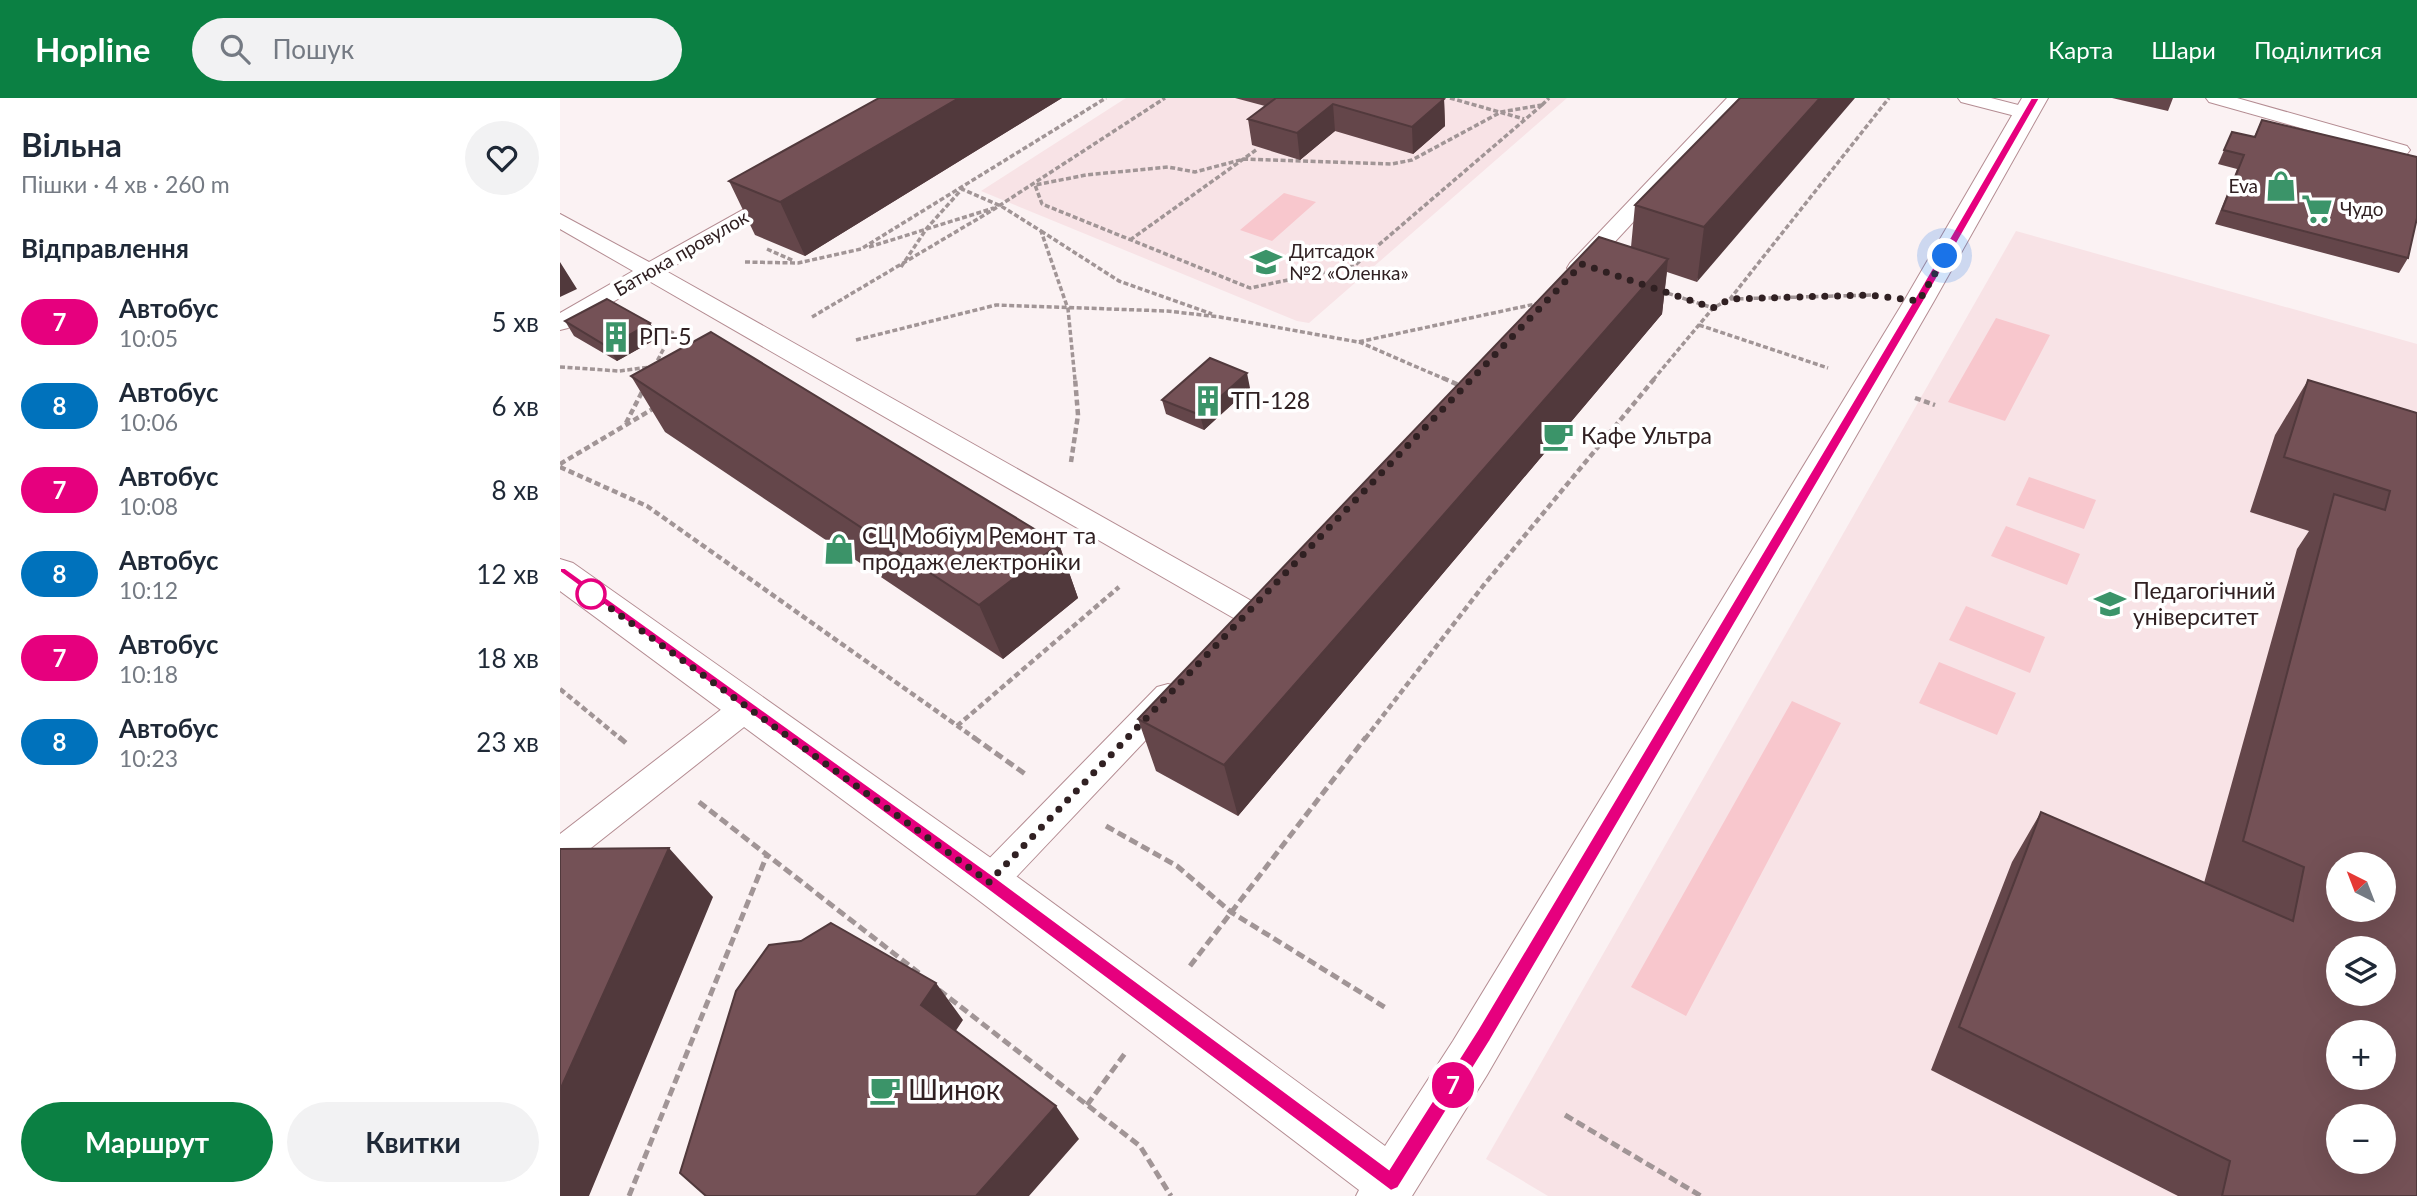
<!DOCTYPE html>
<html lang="uk">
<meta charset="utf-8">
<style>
:root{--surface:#fff;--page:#f2f2f3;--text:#1f2937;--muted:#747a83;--accent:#0b8043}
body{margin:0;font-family:Lato,sans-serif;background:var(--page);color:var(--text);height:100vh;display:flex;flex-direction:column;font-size:26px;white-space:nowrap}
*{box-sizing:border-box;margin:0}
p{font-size:23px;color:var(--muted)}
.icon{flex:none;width:38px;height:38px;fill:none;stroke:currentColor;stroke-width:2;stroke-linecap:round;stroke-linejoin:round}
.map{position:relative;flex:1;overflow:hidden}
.side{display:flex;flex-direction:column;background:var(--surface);width:560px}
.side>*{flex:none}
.badge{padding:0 14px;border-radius:23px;font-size:24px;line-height:46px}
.needle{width:46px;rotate:318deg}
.buttons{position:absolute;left:1766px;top:754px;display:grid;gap:14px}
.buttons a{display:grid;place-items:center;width:70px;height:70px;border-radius:50%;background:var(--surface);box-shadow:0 7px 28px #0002;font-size:35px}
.you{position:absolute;width:35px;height:35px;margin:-18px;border:5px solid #fff;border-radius:50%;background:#1a73e8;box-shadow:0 0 0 10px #1a73e833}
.map>.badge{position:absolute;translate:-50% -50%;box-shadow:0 0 0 4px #fff}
h2{padding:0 21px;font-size:26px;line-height:63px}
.round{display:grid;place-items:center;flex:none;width:74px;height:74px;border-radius:37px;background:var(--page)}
.headline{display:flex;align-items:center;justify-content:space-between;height:119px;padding:0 21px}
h1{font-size:33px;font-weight:700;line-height:52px}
.button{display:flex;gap:14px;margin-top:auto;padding:14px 21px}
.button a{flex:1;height:80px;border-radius:42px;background:var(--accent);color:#fff;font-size:28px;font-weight:700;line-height:80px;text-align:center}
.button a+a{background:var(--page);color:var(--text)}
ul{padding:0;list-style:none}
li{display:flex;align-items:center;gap:21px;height:84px;padding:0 21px}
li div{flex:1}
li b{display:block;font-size:26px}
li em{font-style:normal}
li .badge{min-width:77px;font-weight:700;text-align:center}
header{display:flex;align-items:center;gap:42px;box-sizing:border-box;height:98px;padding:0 35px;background:var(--accent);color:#fff}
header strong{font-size:33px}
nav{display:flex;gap:38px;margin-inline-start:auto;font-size:24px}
.search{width:490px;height:63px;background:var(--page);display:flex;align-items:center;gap:18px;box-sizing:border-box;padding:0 24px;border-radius:38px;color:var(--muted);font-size:26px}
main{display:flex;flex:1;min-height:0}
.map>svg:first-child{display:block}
.built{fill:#f8e3e6;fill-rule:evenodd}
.green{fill:#f8c7cd}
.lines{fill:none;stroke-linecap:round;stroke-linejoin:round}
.service-casing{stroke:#b48c92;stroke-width:2}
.tertiary-casing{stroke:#b48c92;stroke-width:2}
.path-far2{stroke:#a19596;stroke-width:3.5;stroke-dasharray:5 2.5;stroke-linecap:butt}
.path-far1{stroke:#a19596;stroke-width:4.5;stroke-dasharray:6 3.5;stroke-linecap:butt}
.path{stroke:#a19596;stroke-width:5;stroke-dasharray:9 4.5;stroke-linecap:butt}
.service{fill:#fff;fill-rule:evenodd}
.tertiary{fill:#fff;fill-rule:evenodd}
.wall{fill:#64464a}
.shaded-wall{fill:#51393c}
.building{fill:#745156;stroke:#51393c;stroke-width:2;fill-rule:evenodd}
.line{fill:#e6007e;stroke:#fff;stroke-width:2}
.walk{stroke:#302022;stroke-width:7;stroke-dasharray:0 12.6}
.stop-dot{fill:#fff;stroke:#e6007e;stroke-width:3.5}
.labels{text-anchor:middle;stroke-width:7;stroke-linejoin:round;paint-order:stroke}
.far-poi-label{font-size:19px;fill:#302022;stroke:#fff;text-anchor:start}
.far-street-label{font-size:19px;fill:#302022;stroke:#fff}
.poi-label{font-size:23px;fill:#302022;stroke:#fff;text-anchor:start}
.near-poi-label{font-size:28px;fill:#302022;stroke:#fff;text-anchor:start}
</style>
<header>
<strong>Hopline</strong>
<div class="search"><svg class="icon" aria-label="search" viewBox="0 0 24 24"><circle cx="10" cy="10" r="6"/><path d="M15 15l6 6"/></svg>Пошук</div>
<nav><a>Карта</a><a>Шари</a><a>Поділитися</a></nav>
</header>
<main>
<section class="side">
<div class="headline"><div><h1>Вільна</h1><p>Пішки · 4 хв · 260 m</p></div><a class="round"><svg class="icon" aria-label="heart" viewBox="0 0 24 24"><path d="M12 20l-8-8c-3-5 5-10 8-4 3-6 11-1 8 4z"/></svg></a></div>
<h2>Відправлення</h2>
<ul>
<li><span class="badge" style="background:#e6007e;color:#fff">7</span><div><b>Автобус</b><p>10:05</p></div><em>5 хв</em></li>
<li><span class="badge" style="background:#0072bc;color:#fff">8</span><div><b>Автобус</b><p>10:06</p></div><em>6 хв</em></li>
<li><span class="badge" style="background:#e6007e;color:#fff">7</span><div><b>Автобус</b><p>10:08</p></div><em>8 хв</em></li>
<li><span class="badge" style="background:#0072bc;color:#fff">8</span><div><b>Автобус</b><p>10:12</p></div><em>12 хв</em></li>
<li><span class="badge" style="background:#e6007e;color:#fff">7</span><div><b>Автобус</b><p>10:18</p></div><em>18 хв</em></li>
<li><span class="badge" style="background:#0072bc;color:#fff">8</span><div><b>Автобус</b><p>10:23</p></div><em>23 хв</em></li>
</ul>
<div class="button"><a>Маршрут</a><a>Квитки</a></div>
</section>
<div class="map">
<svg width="1857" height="1098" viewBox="0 0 1857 1098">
<rect width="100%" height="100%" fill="#fbf2f3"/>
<path class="built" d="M566,0H1007L749,225L737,223L421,93Z
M1456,133L1857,246V1098H988L926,1061ZM1778,766H1824V812H1778ZM1778,850H1824V896H1778ZM1778,934H1824V980H1778ZM1778,1018H1824V1064H1778Z"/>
<path class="green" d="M724,95L756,104L712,143L680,132Z
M1436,220L1490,237L1445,323L1388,304Z
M1469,379L1536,402L1524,431L1456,407Z
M1446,428L1520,456L1507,487L1431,458Z
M1406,508L1485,539L1470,575L1389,542Z
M1379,564L1456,595L1437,637L1359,605Z
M1232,603L1281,625L1126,918L1071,889Z"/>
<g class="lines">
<defs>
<path id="service" d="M1167,0H1188L1026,175H1010L1007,170L1010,165Z
M1398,0H1431L1474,11L1477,15L1467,21L1401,4Z
M1646,0H1677L1847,48L1850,52L1847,56H1833L1649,4Z
M220,91L227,93L231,97L227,101L106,173L697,506L702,514L697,522L687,525L677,522L89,183L8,230L0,232V215L73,173L0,131V116L89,164Z
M608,586L619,589L623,598L619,607L441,795L429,799L417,795L412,784L417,773L597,589Z
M187,597L198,600L202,609L198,618L12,765L0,770V736L176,600Z"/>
<path id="tertiary" d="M1462,0H1488L1374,203L927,977L852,1098H796L799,1092L413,798L0,493V461L13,465L445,770L825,1048L893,943L1344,203Z"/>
</defs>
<use href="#service" class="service-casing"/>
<use href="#tertiary" class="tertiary-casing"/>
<path class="path-far2" d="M890,0L964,21
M982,7L794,168L690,190L482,106L475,87L526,77L608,69L635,74L684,61L832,66L852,62L941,14Z
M982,7L989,0
M481,133L559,183L652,216
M570,142L696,52
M309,149L434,110
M207,151L234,163
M185,164L238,165L301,151L546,0
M341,169L367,130L402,91L441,108L481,133L508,211L515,282
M1101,193L1153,210
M1171,201L1312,197
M252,219L431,113L605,0
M1139,227L1268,270
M296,242L436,207L607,213L660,219L798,244L980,205
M799,244L887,282
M0,269L59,273L90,269
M94,269L113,233
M1093,282L1153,210L1170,201L1329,0"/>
<path class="path-far1" d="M883,280L903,289
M1355,300L1375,307
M66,325L83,292
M511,364L518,317L515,280
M0,366L96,309
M0,369L87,408L416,641
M0,591L61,641
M397,628L559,489
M805,641L923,488L1095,280"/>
<path class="path" d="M59,639L67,646
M413,639L468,678
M139,704L359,875
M546,728L617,768L671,814L826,910
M630,868L806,639
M379,892L580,1048L611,1098
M527,1007L566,954
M1005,1017L1141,1098
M69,1098L207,757"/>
<use href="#service" class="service"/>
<use href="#tertiary" class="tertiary"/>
</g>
<path class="wall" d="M319,0H502L245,158L195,137L169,83Z
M675,0H880L884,1L885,28L853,56L775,33L740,62L692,47L688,21L705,8Z
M1180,0L1137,184L1107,174L1102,216L678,718L596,673L578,621L1071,149L1075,107Z
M1552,0H1613L1608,13Z
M1702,22L1848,160L1839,175L1655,126L1677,71L1658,66L1672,34L1694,39Z
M5,223L90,225L98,240L57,263L14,238Z
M71,278L499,446L518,500L443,561L105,334Z
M1748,282L1857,315V1098H1618L1371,972L1452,764L1481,714L1644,785L1737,451L1749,433L1690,414L1715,337Z
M690,290L644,332L606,316L602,302Z"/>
<path class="shaded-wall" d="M399,0H502L245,158L220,104Z
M1260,0H1295L1137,184L1144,129Z
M884,1L885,28L853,56L852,29Z
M773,6L775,33L740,62L737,35Z
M1108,161L1102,216L678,718L664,667Z
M0,164L17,191L0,199Z
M90,225L98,240L57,263L48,249Z
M687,275L690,290L644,332L640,317Z
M499,446L518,500L443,561L419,507Z
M109,750L153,799L29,1098H0V992Z
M376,885L403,922L389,943L361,907Z
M496,1008L519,1041L469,1098H416Z"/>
<path class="building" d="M319,0H399L220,104L169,83Z
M716,0H880L884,1L852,29L773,6L737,35L688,21Z
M1180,0H1260L1144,129L1075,107Z
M1702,22L1857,59V120L1848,160L1662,112L1684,57L1664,52L1672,34L1695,39Z
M1039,139L1108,161L664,667L578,621Z
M47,201L90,225L48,249L5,223Z
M151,234L499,446L419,507L71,278Z
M650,260L687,275L640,317L602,302Z
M1748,282L1857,315V1098H1662L1670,1063L1399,929L1481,714L1733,823L1744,769L1683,743L1774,396L1825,412L1830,393L1724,359ZM1778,766H1824V812H1778ZM1778,850H1824V896H1778ZM1778,934H1824V980H1778ZM1778,1018H1824V1064H1778Z
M109,750L0,992V751Z
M271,825L376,885L361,907L496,1008L416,1098H146L120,1075L176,893L209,847L241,843Z"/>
<path class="line" d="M1471,0H1480L1364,203L930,943L838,1090L831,1093L424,789L0,474V470H5L435,779L829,1071L918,931L1353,203Z"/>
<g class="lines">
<path class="walk" d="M31,496L429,784L1022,166L1153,210L1170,201L1308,197L1359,203L1385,158"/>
</g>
<defs>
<symbol id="shop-bare" viewBox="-9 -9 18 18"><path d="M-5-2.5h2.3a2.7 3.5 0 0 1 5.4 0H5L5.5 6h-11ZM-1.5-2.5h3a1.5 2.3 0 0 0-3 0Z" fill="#3b9469" stroke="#fff" stroke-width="2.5" paint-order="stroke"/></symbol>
<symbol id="supermarket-bare" viewBox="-9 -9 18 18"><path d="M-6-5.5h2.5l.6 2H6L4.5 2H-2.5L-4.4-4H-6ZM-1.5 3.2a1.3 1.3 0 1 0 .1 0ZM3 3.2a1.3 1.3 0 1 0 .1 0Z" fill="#3b9469" stroke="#fff" stroke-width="2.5" paint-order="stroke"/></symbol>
<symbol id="school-bare" viewBox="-9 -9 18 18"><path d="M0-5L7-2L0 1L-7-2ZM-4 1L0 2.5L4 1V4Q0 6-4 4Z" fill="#3b9469" stroke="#fff" stroke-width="2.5" paint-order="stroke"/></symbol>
<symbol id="building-bare" viewBox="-9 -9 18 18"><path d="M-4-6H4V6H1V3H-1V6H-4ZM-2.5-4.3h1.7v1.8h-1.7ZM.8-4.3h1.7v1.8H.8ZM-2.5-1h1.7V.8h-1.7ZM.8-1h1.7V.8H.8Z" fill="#3b9469" stroke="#fff" stroke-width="2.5" paint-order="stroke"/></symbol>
<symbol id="cafe-bare" viewBox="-9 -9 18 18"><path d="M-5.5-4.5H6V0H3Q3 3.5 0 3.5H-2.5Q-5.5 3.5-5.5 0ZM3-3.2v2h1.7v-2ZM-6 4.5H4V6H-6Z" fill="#3b9469" stroke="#fff" stroke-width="2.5" paint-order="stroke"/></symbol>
<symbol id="university-bare" viewBox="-9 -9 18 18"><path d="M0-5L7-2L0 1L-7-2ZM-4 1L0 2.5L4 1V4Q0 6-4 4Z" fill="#3b9469" stroke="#fff" stroke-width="2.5" paint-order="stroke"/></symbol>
</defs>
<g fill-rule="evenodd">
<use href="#shop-bare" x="1699" y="66" width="44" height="44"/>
<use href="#supermarket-bare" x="1735" y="89" width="44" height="44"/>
<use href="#school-bare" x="684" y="142" width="44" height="44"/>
<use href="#building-bare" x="34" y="217" width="44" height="44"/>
<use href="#building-bare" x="626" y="281" width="44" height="44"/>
<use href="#cafe-bare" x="976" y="316" width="44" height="44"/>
<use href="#shop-bare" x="257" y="429" width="44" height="44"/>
<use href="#university-bare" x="1528" y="484" width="44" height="44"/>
<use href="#cafe-bare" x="303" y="970" width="44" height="44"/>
</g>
<circle class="stop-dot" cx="31" cy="496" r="14"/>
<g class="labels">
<g class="far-poi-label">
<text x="1698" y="95" text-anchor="end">Eva</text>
<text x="1780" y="118">Чудо</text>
<text x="729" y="160">Дитсадок<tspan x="729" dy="22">№2 «Оленка»</tspan></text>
</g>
<g class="far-street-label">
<text transform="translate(121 155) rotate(-30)" y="7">Батюка провулок</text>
</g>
<g class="poi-label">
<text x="79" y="247">РП-5</text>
<text x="671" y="311">ТП-128</text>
<text x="1021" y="346">Кафе Ультра</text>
<text x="302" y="446">СЦ Мобіум Ремонт та<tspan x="302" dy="26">продаж електроніки</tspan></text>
<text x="1573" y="501">Педагогічний<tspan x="1573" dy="26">університет</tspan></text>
</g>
<g class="near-poi-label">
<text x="348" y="1002">Шинок</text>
</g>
</g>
</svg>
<div class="buttons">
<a><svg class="needle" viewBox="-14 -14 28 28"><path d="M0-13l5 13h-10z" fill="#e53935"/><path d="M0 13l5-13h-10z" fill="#747a83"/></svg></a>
<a><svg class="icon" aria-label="layers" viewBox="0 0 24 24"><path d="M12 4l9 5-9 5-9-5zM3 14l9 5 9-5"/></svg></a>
<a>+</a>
<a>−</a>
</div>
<div class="you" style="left:1385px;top:158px"></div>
<b class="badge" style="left:893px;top:987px;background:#e6007e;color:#fff">7</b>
</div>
</main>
